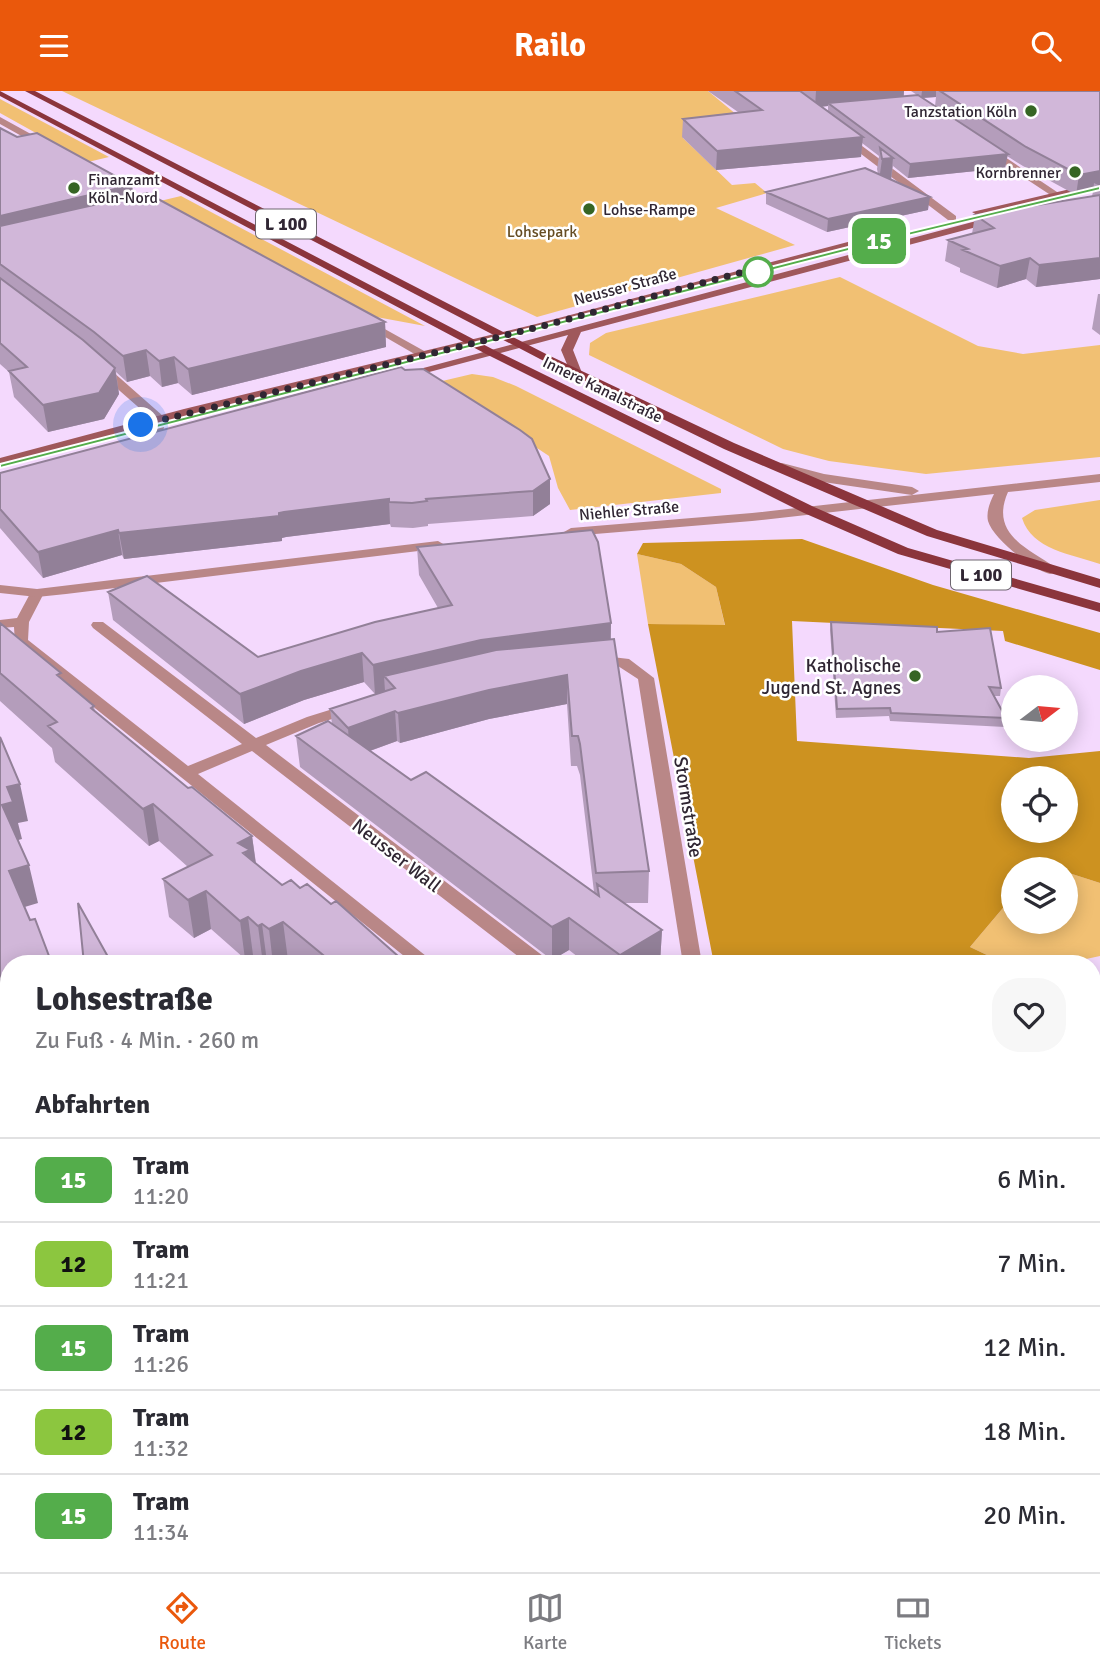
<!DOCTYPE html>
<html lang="de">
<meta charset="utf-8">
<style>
:root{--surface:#fff;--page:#f7f7f7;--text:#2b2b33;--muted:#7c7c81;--line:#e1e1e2;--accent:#ea580c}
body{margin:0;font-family:Signika,sans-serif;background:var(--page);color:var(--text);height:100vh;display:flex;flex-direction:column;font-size:26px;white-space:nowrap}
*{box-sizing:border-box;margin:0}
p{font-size:23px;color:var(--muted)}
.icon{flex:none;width:38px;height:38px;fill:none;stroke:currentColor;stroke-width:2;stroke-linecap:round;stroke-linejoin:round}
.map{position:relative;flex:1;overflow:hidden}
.drawer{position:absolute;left:0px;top:864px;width:1101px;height:618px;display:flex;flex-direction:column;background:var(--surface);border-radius:28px 28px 0 0;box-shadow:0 4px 18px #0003}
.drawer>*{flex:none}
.badge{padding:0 14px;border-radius:10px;font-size:24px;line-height:46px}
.needle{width:46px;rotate:74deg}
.fabs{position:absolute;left:1001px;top:584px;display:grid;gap:14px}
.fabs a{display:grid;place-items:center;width:77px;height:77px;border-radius:50%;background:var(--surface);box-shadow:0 4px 18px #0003;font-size:35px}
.you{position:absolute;width:35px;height:35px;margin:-18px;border:5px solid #fff;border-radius:50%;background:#1a73e8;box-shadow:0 0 0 10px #1a73e833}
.map>.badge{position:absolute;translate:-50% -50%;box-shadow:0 0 0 4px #fff}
h2{padding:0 35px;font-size:26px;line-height:63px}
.round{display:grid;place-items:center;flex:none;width:74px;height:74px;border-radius:28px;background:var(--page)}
.summary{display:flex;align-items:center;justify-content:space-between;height:119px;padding:0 35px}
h1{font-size:33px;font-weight:700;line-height:52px}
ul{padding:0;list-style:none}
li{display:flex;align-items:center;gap:21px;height:84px;padding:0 35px;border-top:2px solid var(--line)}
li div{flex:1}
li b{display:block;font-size:26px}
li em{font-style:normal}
li .badge{min-width:77px;font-weight:700;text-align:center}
header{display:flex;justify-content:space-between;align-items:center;height:91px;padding:0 35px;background:var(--accent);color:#fff;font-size:32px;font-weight:700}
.menu{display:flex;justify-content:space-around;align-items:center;height:98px;border-top:2px solid var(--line);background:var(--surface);font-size:19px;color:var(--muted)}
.menu a{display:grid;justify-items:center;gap:4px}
.menu .on{color:var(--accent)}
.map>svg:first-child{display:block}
.green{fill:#f1c073}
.forest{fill:#cd9220;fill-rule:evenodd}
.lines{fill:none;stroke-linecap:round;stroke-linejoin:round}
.minor{fill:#b98787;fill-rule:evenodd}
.tertiary{fill:#b98787;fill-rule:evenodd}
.secondary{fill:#9f585b;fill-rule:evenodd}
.primary{fill:#8b353c;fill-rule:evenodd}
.wall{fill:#b49dbb;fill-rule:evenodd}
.shaded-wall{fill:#928098}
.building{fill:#d1b7d9;stroke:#928098;stroke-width:2}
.line{fill:#54ad4b;stroke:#fff;stroke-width:2}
.walk{stroke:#302633;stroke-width:7;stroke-dasharray:0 12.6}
.poi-dot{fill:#366524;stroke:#fff;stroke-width:2.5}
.stop-dot{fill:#fff;stroke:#54ad4b;stroke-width:3.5}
.labels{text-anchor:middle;stroke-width:5;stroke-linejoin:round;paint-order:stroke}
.far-poi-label{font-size:16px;fill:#302633;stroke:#fff;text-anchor:end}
.far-park-label{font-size:16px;fill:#664d23;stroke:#fff}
.far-street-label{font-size:16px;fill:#302633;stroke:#fff}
.shield{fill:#fff;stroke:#6e6770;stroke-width:2}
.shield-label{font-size:18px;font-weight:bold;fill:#302633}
.poi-label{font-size:19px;fill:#302633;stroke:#fff;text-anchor:end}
.street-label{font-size:19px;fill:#302633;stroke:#fff}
</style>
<header><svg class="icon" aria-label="menu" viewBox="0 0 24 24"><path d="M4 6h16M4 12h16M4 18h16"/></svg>Railo<svg class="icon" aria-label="search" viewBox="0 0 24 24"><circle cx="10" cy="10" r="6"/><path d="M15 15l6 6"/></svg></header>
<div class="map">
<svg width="1100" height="1481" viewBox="0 0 1100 1481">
<rect width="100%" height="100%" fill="#f4d9fd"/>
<path class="green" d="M62,0H708L760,43L683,47L732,94L755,92L767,102L716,117L795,154L537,226Z
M0,8L109,66L88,71L0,22Z
M181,105L425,235L371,225L160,110Z
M840,186L978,255L1023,263L1100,254V366L926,383L829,370L783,358L589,264L590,252L606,242Z
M472,283L493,286L516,295L721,398V402L570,419L558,397L549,365L438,291Z
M1100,409V473C1071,463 1032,459 1022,427L1035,419Z
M637,463L681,473L716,496L725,535L648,533Z
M1066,781L1100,792V865L1063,873H1006L970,856L1013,805V831H1066Z
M1100,894V964L1092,953V896Z"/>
<path class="forest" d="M802,448L933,494L1100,542V579L1005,550L1003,540L792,530L797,650L1029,667L1100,660V792L1041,773L1036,779H1013V805L970,856L1006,873H714L648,533L725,534L716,496L681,473L637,463L643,452ZM1013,688H1066V740H1013Z
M1092,1135L1100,1147V1481H885L882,1474H1092Z"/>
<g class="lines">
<path class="minor" d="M0,26L49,53L51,55L43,57L0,33Z
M840,43H846L956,125V129H948L840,47Z
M984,56H990L1060,103L1052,105L984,60Z
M365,227L426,261L428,263L418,265L361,232L359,230Z
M96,273H104L163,325L164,337C157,348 146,358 133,356V350L150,339L153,329L96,279Z
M37,498L44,502L29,531L28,549L188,675L242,653L93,537L91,534L93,531H103L256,647L307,626L352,612L358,614L360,617L358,620L319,632L266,654L547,868L549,873H528L252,660L198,683L436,873H414L15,553L14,536L0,537V529L17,527L32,499Z
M595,564L629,568L654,587L702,873H683L638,588L618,575L590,572L587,569L590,566Z
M9,1361V1383L0,1385V1363Z
M793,1474H819L822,1481H796Z"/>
<path class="tertiary" d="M782,372L824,383L912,396L919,400L912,404L823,391L777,379V373Z
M1100,383V391L1008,401C990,442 1025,456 1055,476V482L1050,483C1033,479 993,448 988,430C986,421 990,411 994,403L752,430L571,445L564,441L571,437L752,422Z
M438,450L445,454L443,457L66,503L37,506L0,502V494L37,498Z"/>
<path class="secondary" d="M1100,91V97L977,124L972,121Z
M995,125L1000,128L999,130L581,241L573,259L582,282L580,285H572L561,259L568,244L403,288L397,284Z
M882,142L886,143V147L543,238L191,324L0,375V367L184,318L536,233Z"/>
<path class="primary" d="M0,0L494,259L814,416L908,457L1100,512V521L898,463L804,422L486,263L0,5Z
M25,0H35L548,264L734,352L937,439L1100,488V497L927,445L724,358L540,268Z"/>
</g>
<path class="wall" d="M708,0H904V6L917,4L911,0H1100V188L1036,196L1026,188L997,197L960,181V177L945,170L948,149L972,143L975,124L1092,105L1093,101L1076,104L1023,75L1007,65L1005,77L908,87L893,75L891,89L928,119L827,141L766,113V101L878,83L877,78L879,65L862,52L861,66L716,79L682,46L683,28L738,21ZM936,6L935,15L922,7ZM828,15V20L821,16Z
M0,37L17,46L385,231L386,256L192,304L178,292L162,296L150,285L127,291L116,281L119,303L104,328L48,341L14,306L9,281L0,273Z
M1098,203H1100V244L1092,238Z
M401,276L550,413L533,425L428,433V435L413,437L391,436L390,433L286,446L282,447V450L124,468L122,464L43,487L0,437V382Z
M417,456L611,532V548L649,780L648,812H625L662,839L660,872L658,873H587L569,859L552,869L300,676L296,645L332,633L330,618L385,600L375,603L364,591L304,609L244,633L113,529L108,501L258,566L438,517L419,484ZM567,613L571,675H577L580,684L594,801L411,689L370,660L397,650L400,652L489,628Z
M831,531L937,541L1001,597L1000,605H994L1006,627L1005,636L890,630L889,625L836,627L830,539Z
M0,532L63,589L94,615L95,621L188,697L252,745L256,772L282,794L300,797L331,813L407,873H292L288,869L280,873H270L267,871L263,873L253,864L245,868L211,838L194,847L169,826L163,788L188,776L159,750L149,755L55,671L52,657L0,610Z
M1100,986V1020L1092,1009V993L1094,987Z
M1100,1170V1225H1096L1092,1215V1171Z
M674,1474H759L762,1481H676Z"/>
<path class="shaded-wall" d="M816,0H904L903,9L828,12V15L815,16Z
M922,0H936V6L921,7Z
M863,46L861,66L716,79L717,60Z
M1008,63L1005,77L908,87L910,73Z
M893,67L891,89L879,90L882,68Z
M1100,80V95L1094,92L1093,101L1076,104L1079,84Z
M132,94L136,117L0,149V125Z
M930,106L928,119L827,141L828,128Z
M1030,167L1026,188L997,197L1000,175Z
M1100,167V188L1036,196L1039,174Z
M385,231L386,256L192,304L188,278Z
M146,259L150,285L127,291L123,265Z
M174,266L178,292L162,296L159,270Z
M115,277L119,303L104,328L48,341L43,314Z
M550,388V413L533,425V400Z
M389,408L390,433L286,446L282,447V450L124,468L119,442Z
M118,439L122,464L43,487L38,461Z
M611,532L610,561L384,585L385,600L375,603L373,574L481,549Z
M362,562L364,591L304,609L244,633L240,603L301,580Z
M567,584V613L489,628L400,652L398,622L489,599Z
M395,620L397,650L350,667L348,637Z
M20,693L28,730L18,732L22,748L11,751L2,714L7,696Z
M153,713L159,750L149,755L143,718Z
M252,745L257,782L238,752Z
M29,774L38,812L18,818L9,780Z
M206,800L211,838L194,847L188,809Z
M248,826L253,864L245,868L240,830Z
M569,827V859L552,869V836Z
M283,831L288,869L280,873H273L269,838Z
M262,833L267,871L263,873L258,835Z
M662,839L660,872L658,873H619L620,864Z
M9,1037V1080L6,1081L0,1059V1040Z
M1100,1109V1124L1092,1128V1117L1094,1112Z
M9,1262V1304L2,1305L0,1298V1264Z
M151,1474H233L198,1481H152Z"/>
<path class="building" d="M735,0H800L863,46L717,60L683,28L762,19Z
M940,0H1100V80L1079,84L1026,56Z
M918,4L1008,63L910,73L828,12Z
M0,37L17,46L37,42L132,94L0,125Z
M880,57L893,67L882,68Z
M865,77L930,106L828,128L766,101Z
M147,102L385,231L188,278L174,266L159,270L146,259L123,265L94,241L0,173V135Z
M1100,104V167L1039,174L1030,167L1000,175L963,159L968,158L948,149L994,137L975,124Z
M0,187L83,249L115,277L99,302L43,314L9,280L27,276L0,252Z
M401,276L405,279L423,278L520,339L532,348L550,388L533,400L426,408L427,410L412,412L389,411V408L284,421L279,422V425L119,442L118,439L38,461L0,418V382Z
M592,439L598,451L611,532L481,549L373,574L362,562L301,580L240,603L108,501L147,485L258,566L375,531L452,514L417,456Z
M831,531L937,536V541L990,537L1001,597L989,596L1006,627L891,622L890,617L837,618Z
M0,532L61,582L57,584L94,615L91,617L188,697L192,696L252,745L238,752L250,759L243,762L282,794L291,789L300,797L307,793L331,813L336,810L407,873H334L283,831L269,838L262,833L258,835L248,826L240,830L206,800L188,809L163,788L212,764L153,713L143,718L48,635L57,631L0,582Z
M614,548L649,780L596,782L580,653L578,645H572L567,584L489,599L398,622L395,620L348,637L330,618L395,597L384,585L496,559Z
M328,630L411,689L426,681L599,805L597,793L662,839L620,864L569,827L552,836L296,645Z
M0,646L20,693L7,696L13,711L2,714L29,774L9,780L30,829L35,828L52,873H9V1037L0,1040Z
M78,812L112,873H84Z
M1100,986V996L1094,987Z
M0,1056L9,1082V1262L0,1264Z
M1100,1063V1109L1094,1112L1092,1111V1066Z
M1100,1170V1204L1092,1186V1171Z
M44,1474H151L152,1481H44Z
M676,1474H759L762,1481H679Z"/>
<path class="line" d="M1100,95V99L899,147L0,377V373L895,144Z"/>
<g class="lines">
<path class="walk" d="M141,334L539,236L765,175L758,181"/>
</g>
<g class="poi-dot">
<circle cx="1031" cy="20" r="7"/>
<circle cx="1075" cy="81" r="7"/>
<circle cx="74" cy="97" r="7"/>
<circle cx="589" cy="118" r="7"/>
<circle cx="915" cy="585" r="7"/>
</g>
<circle class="stop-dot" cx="758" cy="181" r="14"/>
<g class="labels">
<g class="far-poi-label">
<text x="1017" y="26">Tanzstation Köln</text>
<text x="1061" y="87">Kornbrenner</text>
<text x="88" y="94" text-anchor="start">Finanzamt<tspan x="88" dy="18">Köln-Nord</tspan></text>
<text x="603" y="124" text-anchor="start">Lohse-Rampe</text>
</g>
<g class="far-park-label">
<text x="542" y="146">Lohsepark</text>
</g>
<g class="far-street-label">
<text transform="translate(625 195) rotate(-15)" y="6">Neusser Straße</text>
<text transform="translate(603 298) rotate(26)" y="6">Innere Kanalstraße</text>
<text transform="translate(629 419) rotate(-5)" y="6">Niehler Straße</text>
</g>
<g class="shield">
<rect x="256" y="118.5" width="60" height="29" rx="5"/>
<rect x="951" y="469.5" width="60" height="29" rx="5"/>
</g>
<g class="shield-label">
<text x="286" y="139">L 100</text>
<text x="981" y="490">L 100</text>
</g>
<g class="poi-label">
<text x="901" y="581">Katholische<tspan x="901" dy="22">Jugend St. Agnes</tspan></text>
</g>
<g class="street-label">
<text transform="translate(689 716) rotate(81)" y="7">Stormstraße</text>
<text transform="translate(397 764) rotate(38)" y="7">Neusser Wall</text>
</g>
</g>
</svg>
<div class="fabs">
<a><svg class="needle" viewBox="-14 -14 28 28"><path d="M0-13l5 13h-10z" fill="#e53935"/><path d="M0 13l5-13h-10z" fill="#7c7c81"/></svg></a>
<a><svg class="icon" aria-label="locate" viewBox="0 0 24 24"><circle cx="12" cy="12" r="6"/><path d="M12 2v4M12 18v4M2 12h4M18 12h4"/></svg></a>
<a><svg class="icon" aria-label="layers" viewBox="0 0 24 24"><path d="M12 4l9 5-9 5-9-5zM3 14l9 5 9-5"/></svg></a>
</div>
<div class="you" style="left:141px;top:334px"></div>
<b class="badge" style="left:879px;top:150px;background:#54ad4b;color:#fff">15</b>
<section class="drawer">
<div class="summary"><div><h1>Lohsestraße</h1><p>Zu Fuß · 4 Min. · 260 m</p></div><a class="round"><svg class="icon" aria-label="heart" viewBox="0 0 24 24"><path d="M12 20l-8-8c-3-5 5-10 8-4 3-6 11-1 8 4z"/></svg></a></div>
<h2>Abfahrten</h2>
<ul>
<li><span class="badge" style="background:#54ad4b;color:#fff">15</span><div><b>Tram</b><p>11:20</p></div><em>6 Min.</em></li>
<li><span class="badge" style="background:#8cc63f;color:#111">12</span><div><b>Tram</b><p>11:21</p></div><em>7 Min.</em></li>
<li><span class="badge" style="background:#54ad4b;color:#fff">15</span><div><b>Tram</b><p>11:26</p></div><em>12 Min.</em></li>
<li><span class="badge" style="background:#8cc63f;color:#111">12</span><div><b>Tram</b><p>11:32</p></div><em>18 Min.</em></li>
<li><span class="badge" style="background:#54ad4b;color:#fff">15</span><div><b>Tram</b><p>11:34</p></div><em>20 Min.</em></li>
</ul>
</section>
</div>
<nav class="menu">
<a class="on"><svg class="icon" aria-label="directions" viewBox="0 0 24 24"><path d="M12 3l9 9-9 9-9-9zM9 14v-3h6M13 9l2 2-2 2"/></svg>Route</a>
<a><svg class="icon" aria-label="map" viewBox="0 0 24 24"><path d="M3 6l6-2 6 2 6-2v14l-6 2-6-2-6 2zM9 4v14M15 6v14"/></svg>Karte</a>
<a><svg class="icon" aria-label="tickets" viewBox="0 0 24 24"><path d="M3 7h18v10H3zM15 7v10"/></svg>Tickets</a>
</nav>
